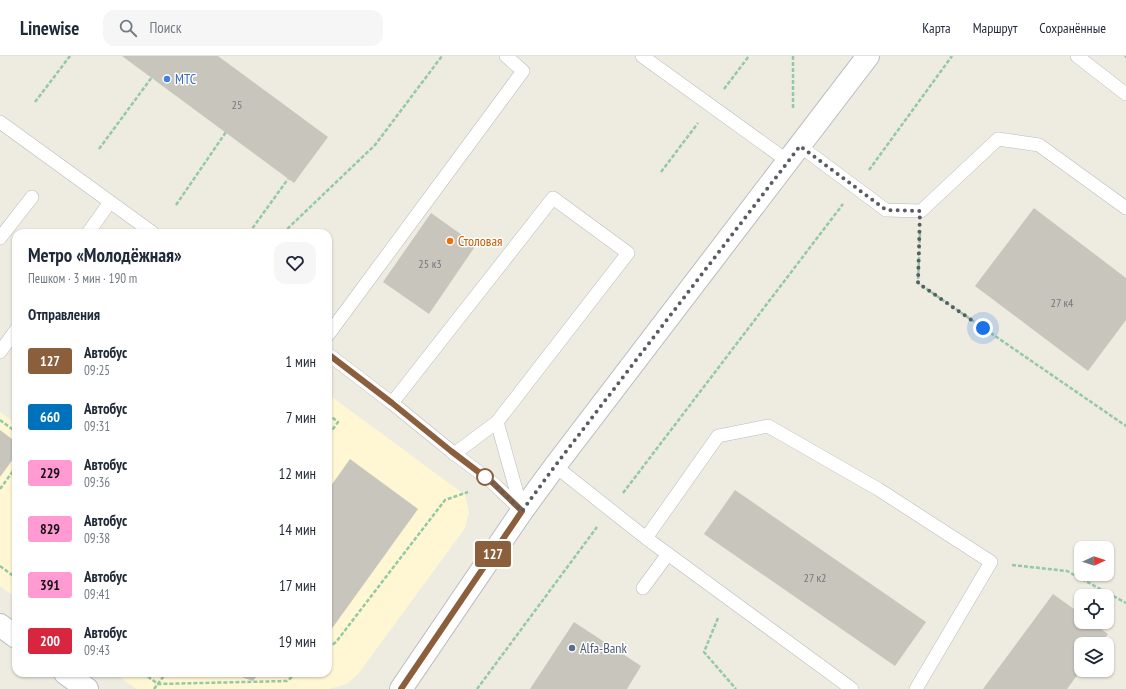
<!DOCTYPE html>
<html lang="ru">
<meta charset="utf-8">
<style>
:root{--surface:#fff;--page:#f6f6f7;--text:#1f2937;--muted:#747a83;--line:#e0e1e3}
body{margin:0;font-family:"PT Sans Narrow",sans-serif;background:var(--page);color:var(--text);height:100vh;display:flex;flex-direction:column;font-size:15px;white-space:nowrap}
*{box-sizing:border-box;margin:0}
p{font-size:13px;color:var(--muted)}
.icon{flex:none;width:22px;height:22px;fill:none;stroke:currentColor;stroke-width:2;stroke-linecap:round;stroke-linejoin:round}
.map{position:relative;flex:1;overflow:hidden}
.details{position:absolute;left:12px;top:173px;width:320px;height:448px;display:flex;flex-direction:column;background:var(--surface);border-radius:12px;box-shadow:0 1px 3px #0004}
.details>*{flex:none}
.badge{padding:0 8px;border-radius:3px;font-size:14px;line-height:26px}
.needle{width:26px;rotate:86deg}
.tools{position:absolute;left:1074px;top:485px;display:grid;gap:8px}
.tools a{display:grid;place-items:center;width:40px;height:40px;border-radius:8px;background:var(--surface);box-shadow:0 1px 3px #0004;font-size:20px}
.you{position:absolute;width:20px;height:20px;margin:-10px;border:3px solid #fff;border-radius:50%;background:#1a73e8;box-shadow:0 0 0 6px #1a73e833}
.map>.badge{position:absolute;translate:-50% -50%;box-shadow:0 0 0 2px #fff}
h2{padding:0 16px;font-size:15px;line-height:36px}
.round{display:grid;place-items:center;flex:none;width:42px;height:42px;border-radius:12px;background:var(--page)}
.head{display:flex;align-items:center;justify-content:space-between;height:68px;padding:0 16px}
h1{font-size:19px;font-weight:600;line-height:30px}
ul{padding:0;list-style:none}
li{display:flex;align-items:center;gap:12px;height:56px;padding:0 16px}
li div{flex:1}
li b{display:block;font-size:15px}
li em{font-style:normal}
li .badge{min-width:44px;font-weight:700;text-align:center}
header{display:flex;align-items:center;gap:24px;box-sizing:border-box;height:56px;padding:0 20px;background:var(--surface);border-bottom:1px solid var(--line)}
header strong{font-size:19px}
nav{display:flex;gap:22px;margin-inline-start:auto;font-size:14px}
.search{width:280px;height:36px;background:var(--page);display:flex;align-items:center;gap:10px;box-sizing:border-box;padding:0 14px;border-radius:12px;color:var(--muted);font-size:15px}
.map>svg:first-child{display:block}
.commercial{fill:#fff7d3}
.building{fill:#c8c5bd}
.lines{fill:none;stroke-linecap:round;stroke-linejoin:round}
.lane-casing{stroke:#b8bbc1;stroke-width:14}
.street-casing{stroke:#b8bbc1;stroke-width:24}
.secondary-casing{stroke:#b9bcc3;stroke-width:24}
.path{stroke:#93c9a4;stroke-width:2.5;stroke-dasharray:4 2;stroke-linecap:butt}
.lane{stroke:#fff;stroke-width:13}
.street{stroke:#fff;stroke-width:22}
.secondary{stroke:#fff;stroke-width:22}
.line-casing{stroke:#fff;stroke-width:9}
.line{stroke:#8b5e3c;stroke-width:6}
.walk{stroke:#595d63;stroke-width:4;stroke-dasharray:0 7.2}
.shop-dot{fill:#3f7fe0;stroke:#fff;stroke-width:1.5}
.food-dot{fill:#e8710a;stroke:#fff;stroke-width:1.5}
.stop-dot{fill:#fff;stroke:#8b5e3c;stroke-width:2}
.service-dot{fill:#5c6f8a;stroke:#fff;stroke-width:1.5}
.labels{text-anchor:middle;stroke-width:3;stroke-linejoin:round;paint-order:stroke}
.number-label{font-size:12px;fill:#75777a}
.shop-label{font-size:14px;fill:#366cbe;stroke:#fff;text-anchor:start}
.food-label{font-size:14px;fill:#c56008;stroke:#fff;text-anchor:start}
.service-label{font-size:14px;fill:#4e5e75;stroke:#fff;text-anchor:start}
</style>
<header>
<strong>Linewise</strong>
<div class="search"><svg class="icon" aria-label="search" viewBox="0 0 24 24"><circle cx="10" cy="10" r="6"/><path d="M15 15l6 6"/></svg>Поиск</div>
<nav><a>Карта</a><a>Маршрут</a><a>Сохранённые</a></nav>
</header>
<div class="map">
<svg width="1126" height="633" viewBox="0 0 1126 633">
<rect width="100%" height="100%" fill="#eeebe0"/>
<path class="commercial" d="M328,338L465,439L469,456L465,472L359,617L347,628L329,633H136L115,617H328Z
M0,356L16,368V542L0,530Z"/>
<path class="building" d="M122,0H218L328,81L294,127Z
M1034,152L1126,222V264L1088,315L975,230Z
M431,157L476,189L429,258L383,226Z
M0,374L16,386V399L0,421Z
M350,403L418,453L328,578V434Z
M735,434L926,566L895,610L704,478Z
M1053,538L1081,558V566H1092L1108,578L1101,588H1081V614L1067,633H983Z
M574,566L641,610L627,633H530Z
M230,617H259L253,625Z"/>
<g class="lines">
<defs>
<path id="lane" d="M642,0L789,106
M1077,0L1126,38
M0,66L153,177
M800,90L886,154L921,155L998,83L1039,89L1126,152
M88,177L110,146
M0,182L32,141
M328,279L523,15L506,0
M0,296L16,274
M328,298L392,347L451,395L493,427L522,455
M392,347L553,142L628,197L497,366L454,398
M497,366L522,455
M555,410L646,482L852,633
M646,482L718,380L768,370L878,433L991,506L916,633
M643,532L668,498"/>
<path id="street" d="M401,633L522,455L555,410L868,0"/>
<path id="secondary" d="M0,569L16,581
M65,617L87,633"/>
</defs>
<use href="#lane" class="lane-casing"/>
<use href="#street" class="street-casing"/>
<use href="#secondary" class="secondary-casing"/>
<path class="path" d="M793,0V53
M1125,0L1126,1
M724,33L749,0
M35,46L70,0
M99,93L152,21
M869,114L952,0
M661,116L698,67
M176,149L226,76
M249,177L288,123
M283,177L375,89L442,0
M920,177L918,227L1126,370
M328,358L338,366L328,380
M0,364L16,376
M0,433L16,411
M623,437L843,148
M1012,509L1067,515L1126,547
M0,510L16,522
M718,562L704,596L736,633
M328,592L336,586L445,444L468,436
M143,617L158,628L287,625L297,617
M154,633L166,617
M477,633L597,471"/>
<use href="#lane" class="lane"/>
<use href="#street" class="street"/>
<use href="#secondary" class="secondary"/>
</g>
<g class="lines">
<defs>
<path id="line" d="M328,298L392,347L451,395L493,427L522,455L401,633"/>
</defs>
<use href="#line" class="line-casing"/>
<use href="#line" class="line"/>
<path class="walk" d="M485,421L480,417L493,427L522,455L555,410L800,90L886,154L920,155L918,227L983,272"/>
</g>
<circle class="shop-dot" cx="167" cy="23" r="4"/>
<circle class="food-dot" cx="450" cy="185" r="4"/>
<circle class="stop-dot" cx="485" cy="421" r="8"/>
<circle class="service-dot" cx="572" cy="592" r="4"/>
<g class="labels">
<g class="number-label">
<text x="237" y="53">25</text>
<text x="430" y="212">25 к3</text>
<text x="1062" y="251">27 к4</text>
<text x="815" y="526">27 к2</text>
</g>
<g class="shop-label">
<text x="175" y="28">МТС</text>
</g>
<g class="food-label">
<text x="458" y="190">Столовая</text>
</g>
<g class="service-label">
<text x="580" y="597">Alfa-Bank</text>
</g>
</g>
</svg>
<div class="tools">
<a><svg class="needle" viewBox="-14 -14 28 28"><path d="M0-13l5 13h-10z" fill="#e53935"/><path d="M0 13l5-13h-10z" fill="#747a83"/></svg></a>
<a><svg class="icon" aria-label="locate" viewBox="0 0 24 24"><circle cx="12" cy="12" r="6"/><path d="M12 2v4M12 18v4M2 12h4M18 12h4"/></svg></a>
<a><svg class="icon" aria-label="layers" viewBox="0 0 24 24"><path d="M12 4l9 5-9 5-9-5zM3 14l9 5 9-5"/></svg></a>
</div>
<div class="you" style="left:983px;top:272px"></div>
<b class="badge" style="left:493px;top:498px;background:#8b5e3c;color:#fff">127</b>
<section class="details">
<div class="head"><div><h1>Метро «Молодёжная»</h1><p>Пешком · 3 мин · 190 m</p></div><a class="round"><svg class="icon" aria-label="heart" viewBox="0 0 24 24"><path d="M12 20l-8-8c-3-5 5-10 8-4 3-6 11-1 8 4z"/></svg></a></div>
<h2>Отправления</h2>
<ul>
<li><span class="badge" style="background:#8b5e3c;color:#fff">127</span><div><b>Автобус</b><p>09:25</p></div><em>1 мин</em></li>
<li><span class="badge" style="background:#0072bc;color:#fff">660</span><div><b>Автобус</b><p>09:31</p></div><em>7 мин</em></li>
<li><span class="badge" style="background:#ff9ad2;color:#111">229</span><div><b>Автобус</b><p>09:36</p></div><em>12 мин</em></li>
<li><span class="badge" style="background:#ff9ad2;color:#111">829</span><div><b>Автобус</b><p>09:38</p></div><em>14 мин</em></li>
<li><span class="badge" style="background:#ff9ad2;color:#111">391</span><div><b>Автобус</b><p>09:41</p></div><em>17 мин</em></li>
<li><span class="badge" style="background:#d7263d;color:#fff">200</span><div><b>Автобус</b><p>09:43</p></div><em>19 мин</em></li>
</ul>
</section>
</div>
